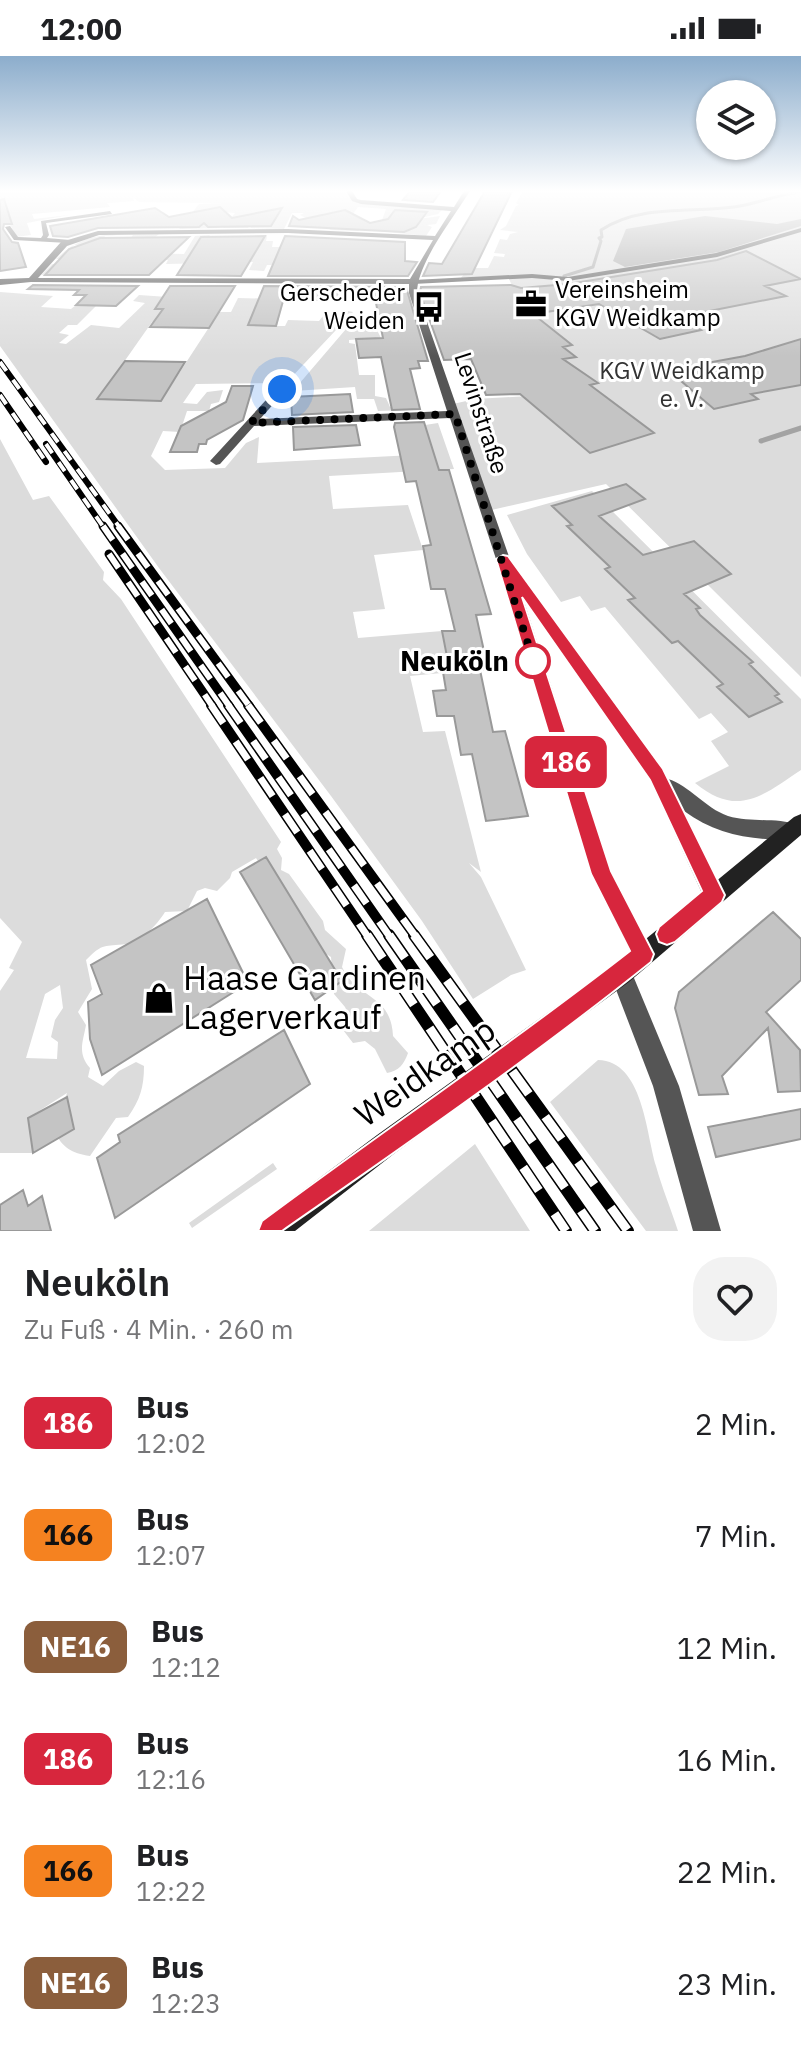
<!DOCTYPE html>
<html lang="de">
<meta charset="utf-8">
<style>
:root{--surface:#fff;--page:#f2f2f2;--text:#202124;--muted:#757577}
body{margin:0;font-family:"IBM Plex Sans",sans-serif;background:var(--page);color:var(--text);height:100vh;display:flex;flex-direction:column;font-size:30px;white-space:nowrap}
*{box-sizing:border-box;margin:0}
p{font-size:26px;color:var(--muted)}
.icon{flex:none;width:44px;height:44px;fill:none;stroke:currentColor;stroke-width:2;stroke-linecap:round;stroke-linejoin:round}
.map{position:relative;height:1175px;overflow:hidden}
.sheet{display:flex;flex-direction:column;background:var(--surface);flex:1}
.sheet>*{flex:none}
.badge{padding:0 16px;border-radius:12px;font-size:28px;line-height:52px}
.buttons{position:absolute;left:696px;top:24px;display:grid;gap:16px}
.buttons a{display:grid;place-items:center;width:80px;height:80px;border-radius:50%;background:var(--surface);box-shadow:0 2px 6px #0004;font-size:40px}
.you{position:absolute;width:40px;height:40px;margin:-20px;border:6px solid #fff;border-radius:50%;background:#1a73e8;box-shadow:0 0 0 12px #1a73e833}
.map>.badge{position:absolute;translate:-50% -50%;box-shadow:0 0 0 4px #fff}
.round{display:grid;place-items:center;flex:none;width:84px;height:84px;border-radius:32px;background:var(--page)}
.overview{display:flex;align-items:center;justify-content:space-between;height:136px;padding:0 24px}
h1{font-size:38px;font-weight:600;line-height:60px}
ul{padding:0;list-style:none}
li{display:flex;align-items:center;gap:24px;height:112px;padding:0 24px}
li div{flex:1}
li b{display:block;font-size:30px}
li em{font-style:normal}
li .badge{min-width:88px;font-weight:700;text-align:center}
.status{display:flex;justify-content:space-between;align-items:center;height:56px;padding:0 40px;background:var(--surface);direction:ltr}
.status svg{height:22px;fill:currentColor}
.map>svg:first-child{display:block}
.green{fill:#dcdcdc;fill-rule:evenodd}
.water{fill:#a3a3a3}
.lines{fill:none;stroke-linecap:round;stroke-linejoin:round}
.stream-far1{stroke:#a3a3a3;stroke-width:3}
.stream{stroke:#a3a3a3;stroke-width:5}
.building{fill:#c4c4c4;stroke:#999;stroke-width:2}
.lane{fill:#555;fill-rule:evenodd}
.street{fill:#555;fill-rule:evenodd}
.secondary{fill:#222;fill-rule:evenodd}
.rail-far3-casing{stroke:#000;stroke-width:6}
.rail-far2-casing{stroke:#000;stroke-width:9}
.rail-far1-casing{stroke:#000;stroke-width:10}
.rail-casing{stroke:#000;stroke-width:12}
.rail-far3{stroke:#fff;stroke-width:4;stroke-dasharray:11;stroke-linecap:butt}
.rail-far2{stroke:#fff;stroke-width:6;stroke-dasharray:17;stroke-linecap:butt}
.rail-far1{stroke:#fff;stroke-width:7;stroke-dasharray:22;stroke-linecap:butt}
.rail{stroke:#fff;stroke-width:9;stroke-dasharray:28;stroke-linecap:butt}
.line{fill:#d7263d;stroke:#fff;stroke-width:2}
.walk{stroke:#000;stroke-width:8;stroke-dasharray:0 14.4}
.stop-dot{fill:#fff;stroke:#d7263d;stroke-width:4}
.labels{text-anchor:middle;stroke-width:6;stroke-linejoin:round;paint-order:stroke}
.far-poi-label{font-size:24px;fill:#000;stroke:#fff;text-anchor:start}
.far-park-label{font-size:24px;fill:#333;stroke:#fff}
.far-street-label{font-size:24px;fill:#000;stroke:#fff}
.stop-label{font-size:28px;font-weight:bold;fill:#000;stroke:#fff;text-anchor:end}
.near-poi-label{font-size:34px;fill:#000;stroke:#fff;text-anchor:start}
.near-street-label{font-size:34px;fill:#000;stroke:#fff}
</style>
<div class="status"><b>12:00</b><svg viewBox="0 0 49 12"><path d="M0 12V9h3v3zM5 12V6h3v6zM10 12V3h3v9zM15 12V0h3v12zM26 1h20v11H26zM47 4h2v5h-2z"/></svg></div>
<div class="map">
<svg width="801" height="1175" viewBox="0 0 801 1175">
<rect width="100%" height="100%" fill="#fff"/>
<path class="green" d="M0,135H345L352,144L443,153L438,158L411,164L440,160L436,168L427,169L432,171L426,180L378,175L386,153L358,151L353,158L344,154L322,158L360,175L331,174L300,159L304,157H292L284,173L251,172L250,169L248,172H223L235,157L223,156L225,164L219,172L179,173L199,148L223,147L139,146L133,141L134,145L107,147L110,151L32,158L34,163L69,159L27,167L31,179L16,181L11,170L0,158Z
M523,135H801V621L606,428L487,455L453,348L475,343L563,338L509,223H460L469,212H488L494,200L504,201L505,198L494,197L500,183L507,184L510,178L518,176L500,174L506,170L516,150L519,149L516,147Z
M159,178L135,197L184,198L195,180L210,179L207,184L198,185L197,190L241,185L243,180H267L266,185H273L272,191H311L345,209H267L264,215L249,214L253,206L166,208L168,204C124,204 83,219 41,219L52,208L83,207L96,189H74L61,203H56C75,185 91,179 117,179L105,180L93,197L118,198L133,179Z
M0,236L53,240L41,251L71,253L76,249L96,250L77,269H68L59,277L69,279L59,287L66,288L91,269L119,272L145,247L133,245L139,239L168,241L155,252L166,253L157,265L152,266L98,343L161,345L219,256H231L238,242L283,243L277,270H285L288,264L319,265L323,260L339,261L348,255L353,256L286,327L196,328L183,347L197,348L207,336L223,334L219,346L211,348L209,355H187L180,376L163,375L151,400L165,414L225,412L246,387L259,381L257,407L433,398L425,369L438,367L454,413L329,420L333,453L408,449L423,494L374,499L385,553L353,556L358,582L442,575L452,616L410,620L423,676L445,675L481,816L469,807L481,821L526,914L511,919L473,943L422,865L331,740L159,512L0,290Z
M376,272L381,282L349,284V287L355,288L359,319H375V340L386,342L390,351L407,350L408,354L378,355L374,343H357L355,331L293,335L346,273Z
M0,383L33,444L49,440L104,516L103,524L121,543L281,786L277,793L282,802L281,814L289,818L323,865L325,874L346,893L342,911C357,944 391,937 393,980L408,997C404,1008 399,1015 387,1017L375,993L365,985L353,987L340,970L349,961L345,951L334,938L331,901L315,891L256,802L232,816L230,822L217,835L205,832L197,835L187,855L165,856C157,869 141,886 126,888C104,891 104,886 86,904L92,933L78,956L86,969C83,986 77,997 90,1012L88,1021L103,1030L119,1015L136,1006L144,1010C144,1031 140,1044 128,1061L116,1062L90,1100C71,1097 63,1092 54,1075L67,1037L28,1062L33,1097H0V935L14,914L9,912L22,886L0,862ZM60,929L63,952L55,964L51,981L58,986L57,1003L26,1002L45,938Z
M592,435L801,643V714C762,740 738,762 695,727L729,710L711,685L728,676L711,657L699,663L605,551L591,555L580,540L561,546L527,498L507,459Z
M598,1004C643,1005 646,1077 656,1110C662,1132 671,1153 678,1175H646L550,1046Z
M475,1088L530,1175H369Z
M273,1107L277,1113L192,1172L189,1167Z"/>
<path class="water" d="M705,160L777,168L801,163V170L719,196L625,211L613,205L626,173Z"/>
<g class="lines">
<path class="stream-far1" d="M564,220L593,211L601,185L599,182L602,181L601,174C640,148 690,157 734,151C757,148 778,138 801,136"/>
<path class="stream" d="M761,385L801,372"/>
</g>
<path class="building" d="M410,135H441L433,146L403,144Z
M485,135L511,137L472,218L423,220L429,207L442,208Z
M4,143L12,168H4L3,173L12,186L18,187L26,211L0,215V144Z
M220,151L232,162L282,152L271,170L208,171L204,167L199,171L98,172L68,181L53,180L50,170L155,152L169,161Z
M345,154L370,167L388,163L395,154L427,156L416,171L404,176L289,170L293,160L299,164Z
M265,180L241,220L177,219L201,181Z
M285,180L405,186V205L417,206L408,220H268Z
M189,181L149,219H45L69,193L100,182Z
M746,195L801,223L765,230L786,240L679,261L701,274L660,283L599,248L533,258L572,289L563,291L576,301L563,303L598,327L590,329L654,377L590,397L520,338L486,339L471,303L444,304L420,237L421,231L511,229L521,232L568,228L717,204Z
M33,229L138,230L116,250L76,249L86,239H74L79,234L28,233Z
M170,230H235L209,272L150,271L163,253H155Z
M264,230L406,231L428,305H418L420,312L410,313L420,353L392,354L381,301L359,302L356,283L383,282L375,242L285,245V238L276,270L248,269Z
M801,283V329L751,338L758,343L714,353L668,314L745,300Z
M125,305L185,306L161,345L97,343Z
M232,330H253L243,364L207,384L206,388H199L197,396H170L181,370L226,346Z
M350,338L353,356L292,359L291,341Z
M424,366L439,414H449L491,558L476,559L488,613L480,614L493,676L505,675L528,760L486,765L472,698L461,699L454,660H437L433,635L446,634L443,616H450L442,575H455L445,533H431L423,490L431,489L416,425L406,426L394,371L395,367Z
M356,369L360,389L294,394L293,371Z
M626,428L645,443L599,460L643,499L694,485L731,518L684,538L700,552L696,553L700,559L753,606L749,608L779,638L775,640L782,646L749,661L717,631L723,628L678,585L672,587L628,544L635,542L605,513L610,511L567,470L572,469L552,450Z
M266,801L342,925L315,944L240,816Z
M207,843L248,927L102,1019L90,983L88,946L102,938L91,909Z
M773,856L801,883V924L766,956L800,994L801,1035L778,1036L768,972L722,1020L728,1038L699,1039L675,952L679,936Z
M284,974L310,1028L115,1162L97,1102L120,1086L118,1079Z
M67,1041L74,1073L33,1097L28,1062Z
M801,1053V1083L716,1101L708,1071Z
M23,1134L28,1150L42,1140L51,1175H0V1149Z"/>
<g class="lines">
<path class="lane" d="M110,155L112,158L46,167L49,179L47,182L70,184L68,187L14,184L5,171L10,170L18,181L41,182L43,179L41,165Z
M801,172V176L717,201L568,225L532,222L413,228L409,226L413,224L532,218L568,221L716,197Z"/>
<path class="street" d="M346,135H352L357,143L361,144L454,151L464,135H470C454,161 417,207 417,237L513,512L517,513L668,723C689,729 705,752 728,760C751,767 777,761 798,769L801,775L798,781L791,784C752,784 716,779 684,755L725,839L722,846L714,849L706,846L650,724L523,542L611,815L654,898L651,906L643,909L635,906L592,818L496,503L450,362L254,370L220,408L216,409L210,405L278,331L282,330L287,333L260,363L447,355L409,237V228L31,226L0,229V223L29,222L61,186L98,175L288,173L435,180L451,155L361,148L352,145ZM288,177L433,184L410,223L38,222L67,190L99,179Z
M621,907L629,910L679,1030L721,1175H693L653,1030L610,918L613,910Z"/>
<path class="secondary" d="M801,758V779L629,926L395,1097L295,1175H258L262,1165L377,1079L613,910L794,761Z"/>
<defs>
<path id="rail-far3" d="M0,306L120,472
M0,339L46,406
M46,388L104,472"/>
<path id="rail-far2" d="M103,470L230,651
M118,470L250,651
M109,498L213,651"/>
<path id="rail-far1" d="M211,649L368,881
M228,649L390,881
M248,649L416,881"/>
<path id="rail" d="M367,879L566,1175
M389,879L595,1175
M414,879L628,1175"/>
</defs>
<use href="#rail-far3" class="rail-far3-casing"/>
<use href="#rail-far2" class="rail-far2-casing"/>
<use href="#rail-far1" class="rail-far1-casing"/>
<use href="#rail" class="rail-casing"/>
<use href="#rail-far3" class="rail-far3"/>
<use href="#rail-far2" class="rail-far2"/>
<use href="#rail-far1" class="rail-far1"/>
<use href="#rail" class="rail"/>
</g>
<linearGradient id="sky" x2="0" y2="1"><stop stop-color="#8cadcc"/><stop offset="0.45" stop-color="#fff"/><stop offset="1" stop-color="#fff" stop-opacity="0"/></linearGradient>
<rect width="801" height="300" fill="url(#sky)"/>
<path class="line" d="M503,499L508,500L663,713L725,839L722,846L675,886L667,889L659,886L656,878L659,871L702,835L650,724L522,541L611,815L654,898L651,906C530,1003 404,1090 282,1175H258L262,1165C384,1074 510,989 630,895L591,818L496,503Z"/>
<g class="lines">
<path class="walk" d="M282,333L251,367L455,358L535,610L533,605"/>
</g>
<defs>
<symbol id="office-bare" viewBox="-9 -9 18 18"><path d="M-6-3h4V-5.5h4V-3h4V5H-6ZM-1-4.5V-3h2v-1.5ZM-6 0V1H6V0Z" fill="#000" stroke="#fff" stroke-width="2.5" paint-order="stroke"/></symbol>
<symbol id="bus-bare" viewBox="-9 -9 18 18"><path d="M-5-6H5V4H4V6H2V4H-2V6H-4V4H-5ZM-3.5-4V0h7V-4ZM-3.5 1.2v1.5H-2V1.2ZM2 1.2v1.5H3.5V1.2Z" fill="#000" stroke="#fff" stroke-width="2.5" paint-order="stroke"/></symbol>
<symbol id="shop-bare" viewBox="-9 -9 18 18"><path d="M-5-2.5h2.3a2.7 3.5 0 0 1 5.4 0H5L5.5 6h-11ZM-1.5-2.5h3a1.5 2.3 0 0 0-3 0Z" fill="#000" stroke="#fff" stroke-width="2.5" paint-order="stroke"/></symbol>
</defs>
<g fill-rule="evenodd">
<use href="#office-bare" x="509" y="226" width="44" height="44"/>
<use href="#bus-bare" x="407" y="229" width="44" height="44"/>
<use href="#shop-bare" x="137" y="920" width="44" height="44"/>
</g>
<circle class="stop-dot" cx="533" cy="605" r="16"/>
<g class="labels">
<g class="far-poi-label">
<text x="555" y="242">Vereinsheim<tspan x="555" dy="28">KGV Weidkamp</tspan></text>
<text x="405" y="245" text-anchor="end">Gerscheder<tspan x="405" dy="28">Weiden</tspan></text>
</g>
<g class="far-park-label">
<text x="682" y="323">KGV Weidkamp<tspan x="682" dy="28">e. V.</tspan></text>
</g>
<g class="far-street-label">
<text transform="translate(481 357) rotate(72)" y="8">Levinstraße</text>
</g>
<g class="stop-label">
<text x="509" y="615">Neuköln</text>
</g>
<g class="near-poi-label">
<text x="183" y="934">Haase Gardinen<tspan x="183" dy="39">Lagerverkauf</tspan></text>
</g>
<g class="near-street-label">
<text transform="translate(425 1016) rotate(-35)" y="12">Weidkamp</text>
</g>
</g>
</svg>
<div class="buttons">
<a><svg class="icon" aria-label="layers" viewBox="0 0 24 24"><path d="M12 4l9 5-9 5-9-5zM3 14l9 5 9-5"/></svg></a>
</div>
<div class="you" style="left:282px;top:333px"></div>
<b class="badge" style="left:566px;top:706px;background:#d7263d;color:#fff">186</b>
</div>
<section class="sheet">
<div class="overview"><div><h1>Neuköln</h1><p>Zu Fuß · 4 Min. · 260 m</p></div><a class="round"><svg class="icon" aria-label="heart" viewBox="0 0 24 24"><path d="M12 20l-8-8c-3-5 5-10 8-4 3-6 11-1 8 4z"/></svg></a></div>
<ul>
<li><span class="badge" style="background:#d7263d;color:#fff">186</span><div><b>Bus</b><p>12:02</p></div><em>2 Min.</em></li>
<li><span class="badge" style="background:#f58220;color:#111">166</span><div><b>Bus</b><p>12:07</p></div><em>7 Min.</em></li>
<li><span class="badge" style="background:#8b5e3c;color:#fff">NE16</span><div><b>Bus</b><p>12:12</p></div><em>12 Min.</em></li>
<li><span class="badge" style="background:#d7263d;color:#fff">186</span><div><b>Bus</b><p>12:16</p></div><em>16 Min.</em></li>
<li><span class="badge" style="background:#f58220;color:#111">166</span><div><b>Bus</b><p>12:22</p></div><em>22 Min.</em></li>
<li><span class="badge" style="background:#8b5e3c;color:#fff">NE16</span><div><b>Bus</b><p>12:23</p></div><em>23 Min.</em></li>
</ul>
</section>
